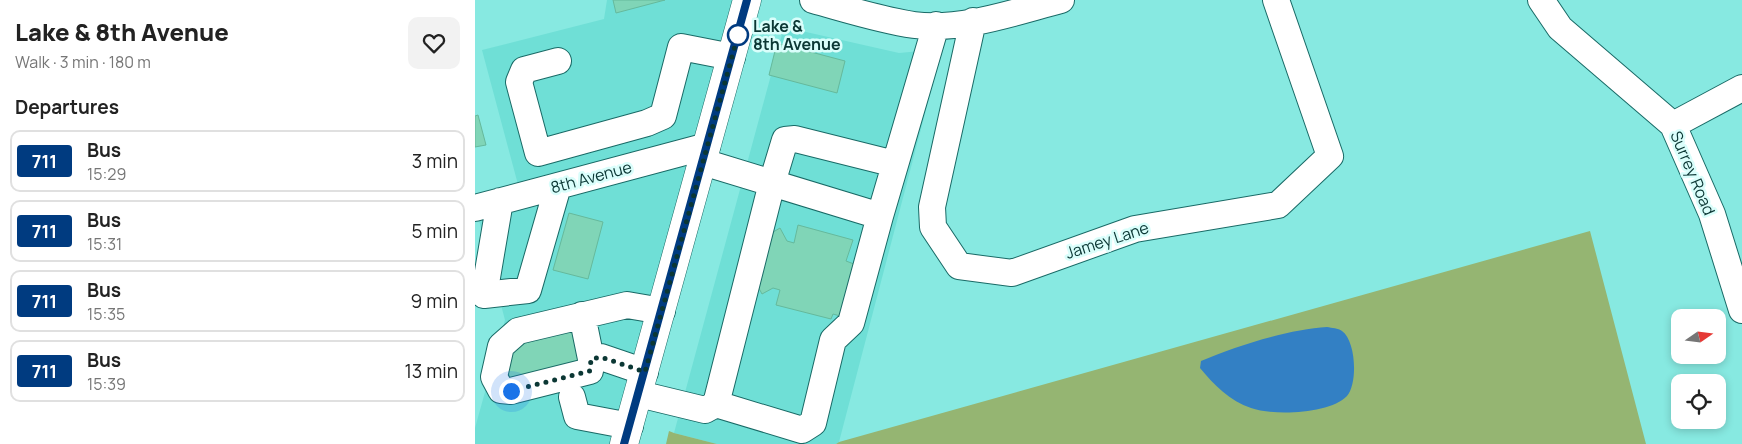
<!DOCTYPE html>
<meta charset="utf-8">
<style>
:root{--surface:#fff;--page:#f2f2f2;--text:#222;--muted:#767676;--line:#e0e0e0}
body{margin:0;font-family:Manrope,sans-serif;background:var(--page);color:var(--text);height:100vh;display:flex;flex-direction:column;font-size:19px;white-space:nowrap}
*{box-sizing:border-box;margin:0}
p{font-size:16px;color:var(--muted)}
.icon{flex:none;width:28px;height:28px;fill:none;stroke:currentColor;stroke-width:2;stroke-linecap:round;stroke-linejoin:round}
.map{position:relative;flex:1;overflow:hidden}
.panel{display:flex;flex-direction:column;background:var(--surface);width:475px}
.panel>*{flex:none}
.badge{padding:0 10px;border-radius:4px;font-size:18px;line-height:32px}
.needle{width:32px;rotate:76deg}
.controls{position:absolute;left:1196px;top:309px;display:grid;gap:10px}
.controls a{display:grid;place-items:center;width:55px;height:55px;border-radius:10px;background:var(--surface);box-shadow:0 2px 8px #0003;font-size:25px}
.you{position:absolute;width:25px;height:25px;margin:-12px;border:4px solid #fff;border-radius:50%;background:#1a73e8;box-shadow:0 0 0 8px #1a73e833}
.map>.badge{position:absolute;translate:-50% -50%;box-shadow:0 0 0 2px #fff}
h2{padding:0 15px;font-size:19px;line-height:45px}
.round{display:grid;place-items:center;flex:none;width:52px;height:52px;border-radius:10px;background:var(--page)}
.summary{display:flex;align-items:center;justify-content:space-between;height:85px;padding:0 15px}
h1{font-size:24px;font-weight:800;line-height:38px}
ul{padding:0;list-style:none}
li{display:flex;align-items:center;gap:15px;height:62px;margin:0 10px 8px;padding:0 5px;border:2px solid var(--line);border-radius:10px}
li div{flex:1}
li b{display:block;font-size:19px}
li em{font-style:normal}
li .badge{min-width:55px;font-weight:700;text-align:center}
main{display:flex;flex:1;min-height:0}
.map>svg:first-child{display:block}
.built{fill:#6fdfd6}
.green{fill:#95b572}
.water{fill:#3380c4}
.building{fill:#80d5b7;stroke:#65b99c}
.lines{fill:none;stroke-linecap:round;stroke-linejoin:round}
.minor-casing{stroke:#196a66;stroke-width:28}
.major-casing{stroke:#196a66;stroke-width:29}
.minor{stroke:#fff;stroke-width:26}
.major{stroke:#fff;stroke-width:28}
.line-casing{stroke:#fff;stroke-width:11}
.line{stroke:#003b80;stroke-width:8}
.walk{stroke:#0b3734;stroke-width:5;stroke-dasharray:0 9}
.stop-dot{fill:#fff;stroke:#003b80;stroke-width:2.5}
.labels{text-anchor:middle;stroke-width:5;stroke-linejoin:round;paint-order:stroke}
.stop-label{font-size:16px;font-weight:bold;fill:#0b3734;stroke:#dafefb;text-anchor:start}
.street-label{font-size:16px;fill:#0b3734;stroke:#dafefb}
</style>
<main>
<section class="panel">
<div class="summary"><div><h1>Lake &amp; 8th Avenue</h1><p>Walk · 3 min · 180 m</p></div><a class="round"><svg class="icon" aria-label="heart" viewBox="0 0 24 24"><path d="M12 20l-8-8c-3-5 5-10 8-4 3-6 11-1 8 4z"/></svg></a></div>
<h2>Departures</h2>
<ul>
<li><span class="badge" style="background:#003b80;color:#fff">711</span><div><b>Bus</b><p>15:29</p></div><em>3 min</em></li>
<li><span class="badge" style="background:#003b80;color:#fff">711</span><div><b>Bus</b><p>15:31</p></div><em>5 min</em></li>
<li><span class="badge" style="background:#003b80;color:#fff">711</span><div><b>Bus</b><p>15:35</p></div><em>9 min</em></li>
<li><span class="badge" style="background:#003b80;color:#fff">711</span><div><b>Bus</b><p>15:39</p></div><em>13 min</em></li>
</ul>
</section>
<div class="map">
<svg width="1267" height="444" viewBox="0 0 1267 444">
<rect width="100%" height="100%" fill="#87e9e1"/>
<path class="built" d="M132,0H267L146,444H0V428L30,320L0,205L45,192L7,50L129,19Z
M309,27L424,53L467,49L364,442L361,444H242L199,433Z"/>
<path class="green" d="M1115,231L1171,444H361L364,442Z
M194,431L199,433L242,444H191Z"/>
<path class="water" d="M852,327C857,328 863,328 867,331C881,341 883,383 872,396C855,414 798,416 776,408C755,401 739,385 725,368L726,361C760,346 815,329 852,327Z"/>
<path class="building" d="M138,0H190L141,13Z
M302,43L370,61L362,93L294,75Z
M3,115L11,145L0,147V116Z
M94,213L128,222L113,279L78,270Z
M323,225L378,240L371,261L387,267L372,318L358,314L356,319L301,305L305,290L298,288L287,294L280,281L293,235L305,228L312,241L319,243Z
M97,329L107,367L37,385L30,362L37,344Z"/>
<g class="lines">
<defs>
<path id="minor" d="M338,0C371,9 405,20 439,25C487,31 540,12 586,0
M1066,0L1085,28L1198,125L1237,214L1267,310
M498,21L457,207L458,227L484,266L537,273L660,229L803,205L855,156L801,0
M83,61L49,70L44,82L63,153L172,123L188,116L206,47L257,57
M1198,125L1267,88
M228,162L405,216L461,25
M25,201L9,295L53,290L83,186
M0,208L232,146
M107,315L116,359L115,371L36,391L26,390L19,377L26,346L43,331L152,305L187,311
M116,359L126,357L170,372
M164,394L230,410L241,404L297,183L310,140L320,139L420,164
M97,397L102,416L155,426
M241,404L327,430L338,423L358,340L376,323L405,216"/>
<path id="major" d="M149,444L272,0"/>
</defs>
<use href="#minor" class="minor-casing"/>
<use href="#major" class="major-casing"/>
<use href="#minor" class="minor"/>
<use href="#major" class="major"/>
</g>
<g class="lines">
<defs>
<path id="line" d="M149,444L272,0"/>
</defs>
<use href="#line" class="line-casing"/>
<use href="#line" class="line"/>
<path class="walk" d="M36,391L115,371L116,359L126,357L170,372L263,35"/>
</g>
<circle class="stop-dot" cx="263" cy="35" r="10"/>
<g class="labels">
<g class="stop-label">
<text x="278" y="32">Lake &amp;<tspan x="278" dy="18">8th Avenue</tspan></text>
</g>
<g class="street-label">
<text transform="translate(1218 173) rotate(67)" y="6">Surrey Road</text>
<text transform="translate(116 177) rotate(-15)" y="6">8th Avenue</text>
<text transform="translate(632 240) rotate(-18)" y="6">Jamey Lane</text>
</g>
</g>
</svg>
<div class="controls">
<a><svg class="needle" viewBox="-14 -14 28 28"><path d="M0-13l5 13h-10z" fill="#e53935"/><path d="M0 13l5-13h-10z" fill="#767676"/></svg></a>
<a><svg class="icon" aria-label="locate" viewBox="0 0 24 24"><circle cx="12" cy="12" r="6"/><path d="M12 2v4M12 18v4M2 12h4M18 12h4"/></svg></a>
</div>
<div class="you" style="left:36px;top:391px"></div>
</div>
</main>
